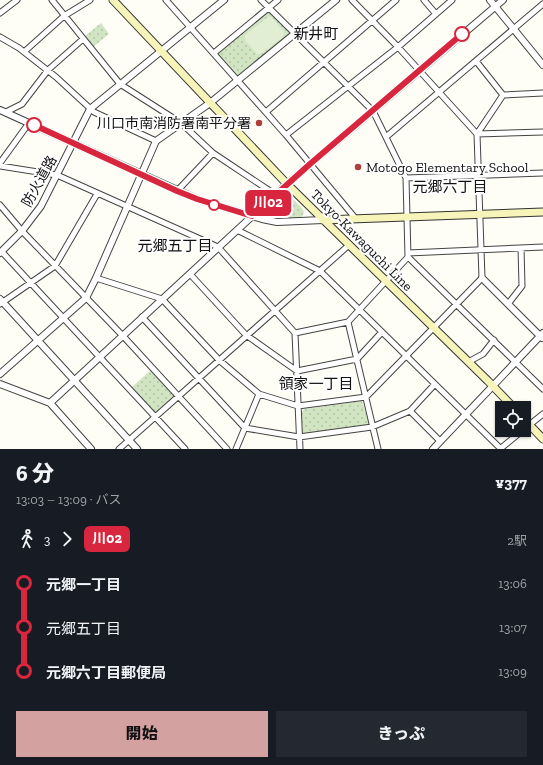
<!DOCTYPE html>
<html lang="ja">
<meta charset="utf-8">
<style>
:root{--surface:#171b24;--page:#242831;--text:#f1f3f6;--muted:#9ea1a6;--accent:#d4a1a1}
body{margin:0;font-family:"Zilla Slab","Noto Sans JP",serif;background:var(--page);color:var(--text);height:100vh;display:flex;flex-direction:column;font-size:15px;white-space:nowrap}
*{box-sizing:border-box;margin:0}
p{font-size:13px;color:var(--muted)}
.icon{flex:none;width:22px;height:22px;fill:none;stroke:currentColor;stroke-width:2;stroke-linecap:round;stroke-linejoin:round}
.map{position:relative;height:449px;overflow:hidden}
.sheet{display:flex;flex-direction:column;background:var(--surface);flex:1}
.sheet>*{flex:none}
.badge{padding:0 8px;border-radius:6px;font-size:14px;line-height:26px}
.tools{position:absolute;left:495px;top:401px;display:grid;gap:8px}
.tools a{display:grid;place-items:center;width:36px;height:36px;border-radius:0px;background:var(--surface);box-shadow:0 1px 3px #0004;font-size:20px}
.map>.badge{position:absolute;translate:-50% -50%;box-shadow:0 0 0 2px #fff}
.legs{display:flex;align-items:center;gap:6px;height:44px;padding:0 16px;font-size:13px}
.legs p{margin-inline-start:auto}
.head{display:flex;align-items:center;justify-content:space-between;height:68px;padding:0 16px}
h1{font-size:22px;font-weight:800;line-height:30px}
.button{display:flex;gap:8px;margin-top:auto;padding:8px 16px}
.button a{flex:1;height:46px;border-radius:0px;background:var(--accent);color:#111;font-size:16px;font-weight:800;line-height:46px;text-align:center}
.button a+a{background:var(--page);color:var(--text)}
ul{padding:0 16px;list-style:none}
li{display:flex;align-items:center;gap:14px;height:44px;font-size:15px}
li i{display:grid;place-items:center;width:6px;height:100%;margin:0 5px;background:currentColor}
li i::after{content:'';width:10px;height:10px;margin:-5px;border:3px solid;border-radius:50%;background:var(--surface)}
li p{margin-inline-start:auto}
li:first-child i{background:linear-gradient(#0000 50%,currentColor 0)}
li:last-child i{background:linear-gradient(currentColor 50%,#0000 0)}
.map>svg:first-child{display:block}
.park{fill:url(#park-dots)}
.pitch{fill:#e2eed3}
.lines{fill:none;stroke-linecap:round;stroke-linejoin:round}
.minor-casing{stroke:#444;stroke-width:7}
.tertiary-casing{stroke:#444;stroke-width:8}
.secondary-casing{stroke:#333;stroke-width:9}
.minor{stroke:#fff;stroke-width:5}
.tertiary{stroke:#fff;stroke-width:6}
.secondary{stroke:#f6f4b9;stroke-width:7}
.line-1-casing{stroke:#fff;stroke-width:9}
.line-1{stroke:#d7263d;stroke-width:6}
.stop-1-dot{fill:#fff;stroke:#d7263d;stroke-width:2}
.poi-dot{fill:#b13d39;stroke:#fff;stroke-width:1.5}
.labels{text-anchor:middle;stroke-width:4;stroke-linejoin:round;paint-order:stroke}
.poi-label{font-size:14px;fill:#111;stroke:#fff;text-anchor:end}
.street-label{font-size:14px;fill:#111;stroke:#fff}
.neighbourhood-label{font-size:15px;fill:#111;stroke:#fff}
</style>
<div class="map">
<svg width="543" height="449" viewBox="0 0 543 449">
<defs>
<pattern id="park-dots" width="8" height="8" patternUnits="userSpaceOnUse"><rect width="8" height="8" fill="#d1e5c2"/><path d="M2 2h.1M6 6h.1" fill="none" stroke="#b2c3a6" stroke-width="1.8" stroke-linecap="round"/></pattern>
</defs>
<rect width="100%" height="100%" fill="#fefdf6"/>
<path class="park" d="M266,12H270L290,32L289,35L239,76H236L218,55V52Z
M101,23L109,34L93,47L85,36Z
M286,192L302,208C305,212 304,215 300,218C293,219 271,221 265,216C263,214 263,213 263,210Z
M150,371H152L174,395L173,398L157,412H153L132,389V387Z
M362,401L369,423L367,426L304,435L302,434V412L304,409Z"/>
<path class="pitch" d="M268,17H271L284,32L283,37L261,54H257L245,40V35Z"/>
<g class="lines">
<defs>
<path id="minor" d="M52,0L120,84L181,123L213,153L276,195
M166,0L286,135L356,219
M261,0L373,111L406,178L408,257L348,322L295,333
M424,0L436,14
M0,13L17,0
M0,37L19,48L56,77L94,112L156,141
M24,52L64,16L90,0
M214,53L278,0
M476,61L503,95L477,134
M503,95L543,93
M6,112L22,104L48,70L83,39
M266,112L396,0
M477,134L543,132
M286,135L398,47L452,0
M386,137L543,4
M0,163L29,123
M0,166L57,175L218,247L295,333L300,449
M406,178L543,173
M177,191L213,153
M0,205L22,231L123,336L227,449
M237,230L320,271L501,449
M2,252L185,449
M408,253L543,247
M408,257L543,389
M190,274L246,335L297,371L357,359L382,332
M96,278L162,299L219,360L259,394L298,406L366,397L482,278L477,134L398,47L352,0
M0,304L55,266L97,194
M508,304L522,286L521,248
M142,317L245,428L299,437L372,427L410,411L435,384
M348,322L378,449
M468,362L483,354L494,340
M410,411L440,441
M528,426L543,414
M119,449L349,245
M236,449L259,394
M500,449L523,430"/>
<path id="tertiary" d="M490,0L543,65
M0,110L197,199L262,219L277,222L323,220
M0,253L22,231L41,206L90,109L224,0
M482,278L542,338
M0,299L137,449
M0,374L86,298L96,278L156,141L210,103L336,0
M0,384L50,403L91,449
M50,403L287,184L503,0
M433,449L543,333"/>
<path id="secondary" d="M113,0L287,184L488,381L514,408
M323,220L543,212
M524,419L543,439"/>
</defs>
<use href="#minor" class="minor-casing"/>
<use href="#tertiary" class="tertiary-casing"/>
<use href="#secondary" class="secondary-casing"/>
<use href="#minor" class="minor"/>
<use href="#tertiary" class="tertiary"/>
<use href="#secondary" class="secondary"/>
</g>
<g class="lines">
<defs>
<path id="line-1" d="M34,125L177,191L197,199L252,216L310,164L462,34"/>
</defs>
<use href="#line-1" class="line-1-casing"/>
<use href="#line-1" class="line-1"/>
</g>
<g class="stop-1-dot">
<circle cx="462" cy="34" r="7"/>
<circle cx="34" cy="125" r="7"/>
<circle cx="214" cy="205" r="5"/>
</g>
<g class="poi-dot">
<circle cx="259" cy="123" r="4"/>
<circle cx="358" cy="167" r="4"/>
</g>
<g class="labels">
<g class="poi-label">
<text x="251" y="128">川口市南消防署南平分署</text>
<text x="366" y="172" text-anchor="start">Motogo Elementary School</text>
</g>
<g class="street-label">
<text transform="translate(39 181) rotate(-61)" y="5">防火道路</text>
<text transform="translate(362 240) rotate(45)" y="5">Tokyo-Kawaguchi Line</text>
</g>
<g class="neighbourhood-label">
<text x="316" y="39">新井町</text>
<text x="450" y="192">元郷六丁目</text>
<text x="175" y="251">元郷五丁目</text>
<text x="316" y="389">領家一丁目</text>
</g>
</g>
</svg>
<div class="tools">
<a><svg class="icon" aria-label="locate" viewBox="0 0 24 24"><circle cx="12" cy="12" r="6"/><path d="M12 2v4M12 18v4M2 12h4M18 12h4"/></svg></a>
</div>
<b class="badge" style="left:268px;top:203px;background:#d7263d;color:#fff">川02</b>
</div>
<section class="sheet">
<div class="head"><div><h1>6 分</h1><p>13:03 – 13:09 · バス</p></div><b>¥377</b></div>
<div class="legs"><svg class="icon" aria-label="walk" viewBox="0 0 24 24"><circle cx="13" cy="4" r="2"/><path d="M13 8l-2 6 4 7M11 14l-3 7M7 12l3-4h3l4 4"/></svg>3<svg class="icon" aria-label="forward" viewBox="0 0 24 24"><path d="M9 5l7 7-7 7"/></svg><b class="badge" style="background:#d7263d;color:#fff">川02</b><p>2駅</p></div>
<ul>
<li><i style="color:#d7263d"></i><b>元郷一丁目</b><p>13:06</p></li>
<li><i style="color:#d7263d"></i><span>元郷五丁目</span><p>13:07</p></li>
<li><i style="color:#d7263d"></i><b>元郷六丁目郵便局</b><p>13:09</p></li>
</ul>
<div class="button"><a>開始</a><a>きっぷ</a></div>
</section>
